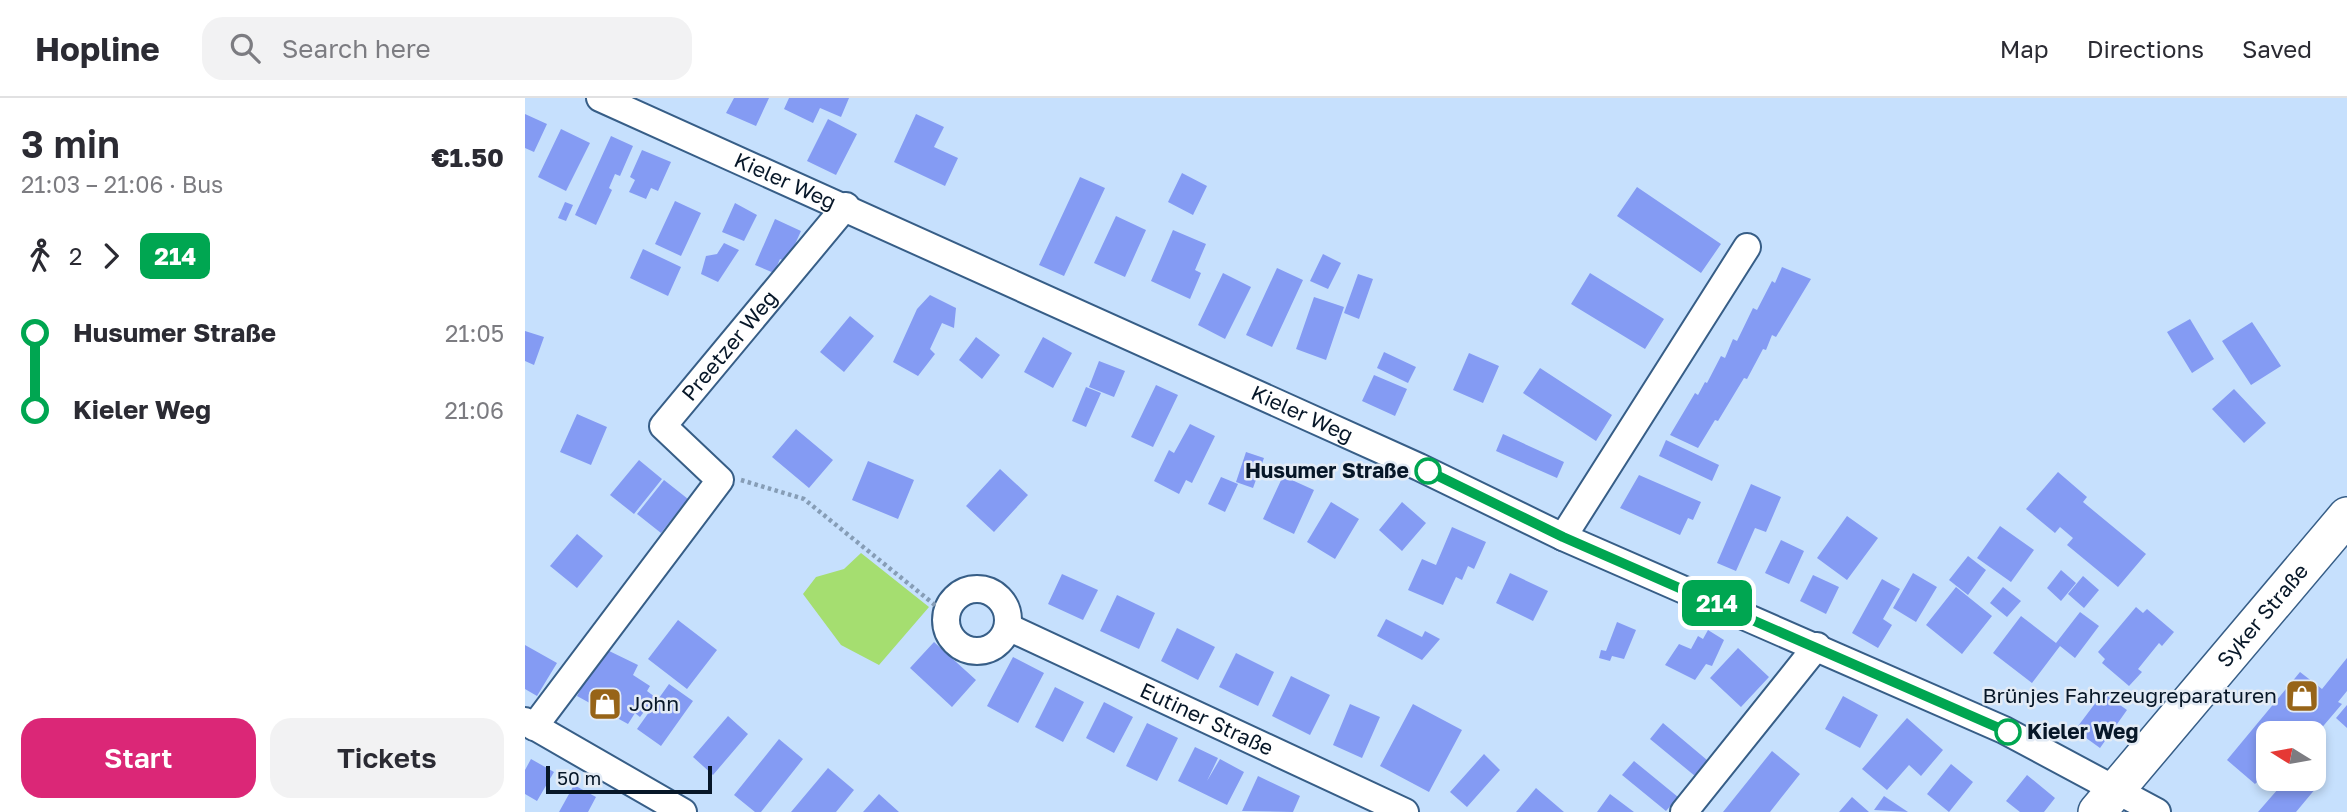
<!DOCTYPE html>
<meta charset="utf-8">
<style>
:root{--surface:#fff;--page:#f2f2f3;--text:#2b2b33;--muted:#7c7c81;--line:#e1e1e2;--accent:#db2777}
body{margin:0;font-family:"Golos Text",sans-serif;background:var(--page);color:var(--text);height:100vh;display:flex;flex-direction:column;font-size:26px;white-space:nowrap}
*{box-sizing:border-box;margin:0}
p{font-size:23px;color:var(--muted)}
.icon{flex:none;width:38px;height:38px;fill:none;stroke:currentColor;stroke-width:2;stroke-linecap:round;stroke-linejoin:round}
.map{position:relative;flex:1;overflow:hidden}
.side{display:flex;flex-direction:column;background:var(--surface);width:525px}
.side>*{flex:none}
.badge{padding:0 14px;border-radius:10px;font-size:24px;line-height:46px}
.needle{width:46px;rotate:281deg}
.fabs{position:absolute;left:1731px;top:623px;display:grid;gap:14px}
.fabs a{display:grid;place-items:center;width:70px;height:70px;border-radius:14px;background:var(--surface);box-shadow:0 4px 10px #0003;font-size:35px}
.scale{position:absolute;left:21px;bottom:18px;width:166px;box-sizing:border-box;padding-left:7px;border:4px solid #071728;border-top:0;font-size:19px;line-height:24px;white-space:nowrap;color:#071728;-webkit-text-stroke:5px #e3ebf5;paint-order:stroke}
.map>.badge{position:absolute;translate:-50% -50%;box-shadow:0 0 0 4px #fff}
.legs{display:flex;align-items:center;gap:10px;height:77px;padding:0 21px;font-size:23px}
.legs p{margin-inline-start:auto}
.headline{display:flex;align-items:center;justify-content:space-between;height:119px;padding:0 21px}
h1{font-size:38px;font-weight:600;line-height:52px}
.cta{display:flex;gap:14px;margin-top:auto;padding:14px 21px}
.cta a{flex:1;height:80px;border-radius:21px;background:var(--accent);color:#fff;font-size:28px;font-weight:600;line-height:80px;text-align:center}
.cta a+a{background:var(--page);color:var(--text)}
ul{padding:0 21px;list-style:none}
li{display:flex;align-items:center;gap:24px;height:77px;font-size:26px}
li i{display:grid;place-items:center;width:10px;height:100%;margin:0 9px;background:currentColor}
li i::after{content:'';width:18px;height:18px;margin:-9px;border:5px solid;border-radius:50%;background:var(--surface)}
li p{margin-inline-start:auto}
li:first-child i{background:linear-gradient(#0000 50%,currentColor 0)}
li:last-child i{background:linear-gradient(currentColor 50%,#0000 0)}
header{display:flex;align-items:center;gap:42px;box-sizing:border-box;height:98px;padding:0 35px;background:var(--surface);border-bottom:2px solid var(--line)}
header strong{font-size:33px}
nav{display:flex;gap:38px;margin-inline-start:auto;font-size:24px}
.search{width:490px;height:63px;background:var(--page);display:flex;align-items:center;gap:18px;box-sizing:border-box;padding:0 24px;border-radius:21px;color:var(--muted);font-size:26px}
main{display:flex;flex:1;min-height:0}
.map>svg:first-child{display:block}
.green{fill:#a5de70}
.building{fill:#849bf3}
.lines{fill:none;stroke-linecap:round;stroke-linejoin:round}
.street-casing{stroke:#375e87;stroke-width:30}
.secondary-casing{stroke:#375e87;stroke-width:40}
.path{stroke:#869db6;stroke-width:4.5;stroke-dasharray:3.5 3.5;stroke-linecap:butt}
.street{stroke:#fff;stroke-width:26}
.secondary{stroke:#fff;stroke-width:37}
.line-1-casing{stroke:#fff;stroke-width:16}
.line-1{stroke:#00a651;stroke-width:10}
.stop-1-dot{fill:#fff;stroke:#00a651;stroke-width:3.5}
.labels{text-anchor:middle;stroke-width:5;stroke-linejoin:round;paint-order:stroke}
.street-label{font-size:21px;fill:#071728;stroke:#e3ebf5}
.stop-label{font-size:21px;font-weight:bold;fill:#071728;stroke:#e3ebf5;text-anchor:end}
.poi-label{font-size:21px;fill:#071728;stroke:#e3ebf5;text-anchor:end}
</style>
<header>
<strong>Hopline</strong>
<div class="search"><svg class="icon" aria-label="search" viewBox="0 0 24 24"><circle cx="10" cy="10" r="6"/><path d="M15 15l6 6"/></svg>Search here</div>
<nav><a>Map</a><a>Directions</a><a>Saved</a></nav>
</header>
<main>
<section class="side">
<div class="headline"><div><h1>3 min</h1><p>21:03 – 21:06 · Bus</p></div><b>€1.50</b></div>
<div class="legs"><svg class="icon" aria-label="walk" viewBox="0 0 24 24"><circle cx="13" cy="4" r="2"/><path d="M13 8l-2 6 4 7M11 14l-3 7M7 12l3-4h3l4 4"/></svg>2<svg class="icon" aria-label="forward" viewBox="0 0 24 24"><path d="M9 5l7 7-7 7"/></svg><b class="badge" style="background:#00a651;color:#fff">214</b></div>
<ul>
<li><i style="color:#00a651"></i><b>Husumer Straße</b><p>21:05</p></li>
<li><i style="color:#00a651"></i><b>Kieler Weg</b><p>21:06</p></li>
</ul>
<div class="cta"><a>Start</a><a>Tickets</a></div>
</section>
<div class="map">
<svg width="1822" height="714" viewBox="0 0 1822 714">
<rect width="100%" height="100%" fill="#c6e0fd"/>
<path class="green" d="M336,455L404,509L354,567L316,547L278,496L291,479L319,471Z"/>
<path class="building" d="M209,0H244L231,28L201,15Z
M264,0H324L316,19L295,10L288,25L259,11Z
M0,16L22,26L9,54L0,50Z
M391,16L419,29L409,49L433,60L420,88L369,64Z
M303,21L332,36L311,77L282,63Z
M36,31L65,45L41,93L13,79Z
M86,38L108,48L95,78L90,76L84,90L87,92L71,127L50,117Z
M117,52L146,64L133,93L126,90L121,101L104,94L110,82L105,79Z
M657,75L682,88L668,117L643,104Z
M555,79L580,90L539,178L514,167Z
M1112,89L1196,146L1176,175L1092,118Z
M150,103L176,115L156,158L130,146Z
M40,104L48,107L41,123L33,120Z
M210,105L232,117L219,143L197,134Z
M591,118L621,132L600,179L569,165Z
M250,121L276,133L262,164L255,161L249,175L230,167Z
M648,132L681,146L670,172L676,175L665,201L626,183Z
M199,145L214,152L193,184L176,176L181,158L192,156Z
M118,151L156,169L143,198L105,180Z
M798,156L816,165L803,191L785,183Z
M1257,169L1286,181L1251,239L1247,237L1241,252L1238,251L1222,281L1219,280L1193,323L1190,322L1173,350L1145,337L1170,295L1173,297L1180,284L1182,285L1196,258L1200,260L1208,241L1212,243L1228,210L1232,212L1247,183L1250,185Z
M752,170L778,182L747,249L721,237Z
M698,175L726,189L700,241L673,227Z
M1065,175L1139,221L1120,251L1046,206Z
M833,176L848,181L834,221L819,215Z
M405,197L431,210L429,230L417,225L405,251L410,256L393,278L368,264L392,211Z
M789,199L819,209L801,262L771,251Z
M325,218L349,238L319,274L295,254Z
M1665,221L1689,261L1667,275L1642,234Z
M1727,224L1756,268L1726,287L1697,243Z
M0,233L19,239L9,267L0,263Z
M451,239L475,257L457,281L434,262Z
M518,239L547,255L528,290L499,274Z
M859,254L891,269L883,285L852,270Z
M944,255L974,268L958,305L928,292Z
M574,263L600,273L589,299L564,289Z
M1015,270L1087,317L1071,343L998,295Z
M849,277L882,291L870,318L837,303Z
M631,287L653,297L628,349L606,339Z
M561,289L576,295L561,329L547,323Z
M1709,291L1741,325L1719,345L1687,311Z
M52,316L82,329L66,367L35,354Z
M665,326L690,338L667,385L661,382L654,396L629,383L644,352L649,355Z
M271,331L308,362L284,390L247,359Z
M978,336L1039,364L1032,380L971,353Z
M1141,342L1194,367L1187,383L1134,358Z
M721,354L739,360L728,390L711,384Z
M114,362L137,381L109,416L85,397Z
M343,363L389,382L373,421L327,402Z
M475,371L503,397L469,434L441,408Z
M1533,374L1562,399L1558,404L1621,456L1593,489L1542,447L1548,440L1535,429L1530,435L1501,411Z
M1114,377L1176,404L1168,422L1163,420L1155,437L1095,410Z
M758,378L789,392L769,436L738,421Z
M696,379L713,386L700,414L683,406Z
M139,382L163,401L136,435L112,416Z
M1226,386L1256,399L1241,434L1230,430L1211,473L1192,465Z
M806,404L834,421L810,461L782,444Z
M877,404L901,425L877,453L854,432Z
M1322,418L1353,440L1322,482L1292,460Z
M1475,428L1509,452L1486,484L1452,460Z
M927,429L961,444L949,471L943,468L937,482L931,479L918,507L883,492L897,461L911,467Z
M52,436L78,458L52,490L25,468Z
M1256,442L1279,453L1264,486L1240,475Z
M1443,458L1461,472L1443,497L1424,482Z
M1536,472L1551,485L1536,503L1522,490Z
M985,475L1023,493L1008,523L971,505Z
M1388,475L1412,489L1391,524L1368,510Z
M537,476L573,492L558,522L523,506Z
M1288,477L1314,489L1301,516L1275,503Z
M1558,478L1574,492L1559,510L1543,496Z
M1357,481L1375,491L1358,521L1367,527L1353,550L1327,535Z
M1431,489L1467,518L1437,556L1401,527Z
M1478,489L1496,503L1482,519L1465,505Z
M592,497L630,515L614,551L575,533Z
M1611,509L1618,515L1622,511L1649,534L1637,548L1634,545L1613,571L1617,574L1604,588L1577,565L1580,561L1573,554Z
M1555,514L1574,528L1550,560L1535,548L1507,585L1468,555L1496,518L1531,545Z
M861,521L897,539L900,533L915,541L897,562L852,538Z
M153,522L192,552L162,591L123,561Z
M1092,524L1111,532L1099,561L1087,558L1085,563L1074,560L1076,552L1081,553Z
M652,530L690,549L673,582L636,563Z
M1183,532L1199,542L1187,568L1181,566L1170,582L1140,567L1154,546L1166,551L1173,538L1178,541Z
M409,544L451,582L427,609L385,570Z
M0,547L32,565L12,598L0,591Z
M78,550L113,567L108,577L125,588L122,593L130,599L115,619L110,615L103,626L52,598Z
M1213,550L1244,579L1216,609L1185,580Z
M711,555L749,574L733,608L694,589Z
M488,559L519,575L493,625L462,608Z
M1822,560V593L1813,604L1817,606L1788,640V635H1743V681H1778L1791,690L1771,714H1733L1753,691L1738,678L1730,686L1702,662L1775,574L1797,591Z
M766,578L805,597L785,637L747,618Z
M144,586L168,603L136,648L112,631Z
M530,589L559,604L538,644L510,629Z
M1578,595L1602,612L1575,650L1550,632Z
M1318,598L1353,617L1335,650L1300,631Z
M579,604L608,619L589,655L561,640Z
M825,606L855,619L837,660L808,647Z
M888,606L937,632L904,694L855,668Z
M1822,607V630L1811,620Z
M203,618L223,636L188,677L168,659Z
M1382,620L1418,652L1396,678L1384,667L1362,692L1337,671Z
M622,625L653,640L632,683L601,668Z
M1138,625L1182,662L1170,678L1125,641Z
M254,641L278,661L236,714H230L209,697Z
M670,649L693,660L682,683L695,661L719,674L702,707L653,683Z
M1247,653L1275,676L1245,714H1198Z
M959,656L975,672L942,709L925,694Z
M6,661L29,674L12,703L0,696V672Z
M1109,663L1153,699L1141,713L1097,677Z
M1426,666L1448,684L1424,714L1402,696Z
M303,670L329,692L311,714H266Z
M1502,677L1530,700L1519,714H1495L1481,703Z
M733,678L775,698L768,714L717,713Z
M49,687L71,699L63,714H34Z
M1011,690L1039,714H991Z
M354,696L374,714H338Z
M1085,696L1109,714H1072Z
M1359,698L1383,714L1349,712Z
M1327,699L1344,714H1314Z"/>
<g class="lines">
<defs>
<g id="street">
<path id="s1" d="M75,0L894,369L1038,439L1479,632L1632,714"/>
<path d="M1038,439L1222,149"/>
<circle cx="452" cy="522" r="31"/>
<path id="s2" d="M483,529L880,714"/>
<path d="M0,623L158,714"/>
<path id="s3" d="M9,629L195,382L138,328L321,108"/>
<path d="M1159,714L1292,548"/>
</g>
<g id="secondary">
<path id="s4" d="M1572,714L1822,418"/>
</g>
</defs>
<use href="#street" class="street-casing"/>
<use href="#secondary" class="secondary-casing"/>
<path class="path" d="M216,382L279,401L421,516"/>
<use href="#street" class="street"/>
<use href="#secondary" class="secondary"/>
</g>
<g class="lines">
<defs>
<path id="line-1" d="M903,373L1038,439L1483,634"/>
</defs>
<use href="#line-1" class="line-1-casing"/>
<use href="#line-1" class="line-1"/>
</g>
<defs>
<symbol id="shop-square" viewBox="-11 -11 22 22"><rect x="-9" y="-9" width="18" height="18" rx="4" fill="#976418" stroke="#e3ebf5"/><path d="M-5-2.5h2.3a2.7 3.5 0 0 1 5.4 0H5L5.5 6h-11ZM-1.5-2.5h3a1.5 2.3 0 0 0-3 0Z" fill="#fff"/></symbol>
</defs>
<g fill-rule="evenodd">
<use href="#shop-square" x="1758" y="579" width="38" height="38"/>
<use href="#shop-square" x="61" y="587" width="38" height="38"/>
</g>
<g class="stop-1-dot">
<circle cx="903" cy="373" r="12"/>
<circle cx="1483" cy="634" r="12"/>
</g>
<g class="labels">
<g class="street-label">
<text dy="7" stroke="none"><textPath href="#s1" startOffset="203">Kieler Weg</textPath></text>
<text dy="7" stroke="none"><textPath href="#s3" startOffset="492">Preetzer Weg</textPath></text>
<text dy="7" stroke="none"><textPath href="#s1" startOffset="770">Kieler Weg</textPath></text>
<text dy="7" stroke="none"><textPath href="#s4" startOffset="257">Syker Straße</textPath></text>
<text dy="7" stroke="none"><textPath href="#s2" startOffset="219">Eutiner Straße</textPath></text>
</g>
<g class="stop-label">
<text x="884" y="380">Husumer Straße</text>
<text x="1502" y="641" text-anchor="start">Kieler Weg</text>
</g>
<g class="poi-label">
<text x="1752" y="605">Brünjes Fahrzeugreparaturen</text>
<text x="104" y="613" text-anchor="start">John</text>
</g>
</g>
</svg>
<div class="fabs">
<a><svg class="needle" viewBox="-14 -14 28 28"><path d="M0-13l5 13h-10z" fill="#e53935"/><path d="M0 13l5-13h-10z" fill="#7c7c81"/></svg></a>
</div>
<div class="scale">50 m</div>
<b class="badge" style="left:1192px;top:505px;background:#00a651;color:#fff">214</b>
</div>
</main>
